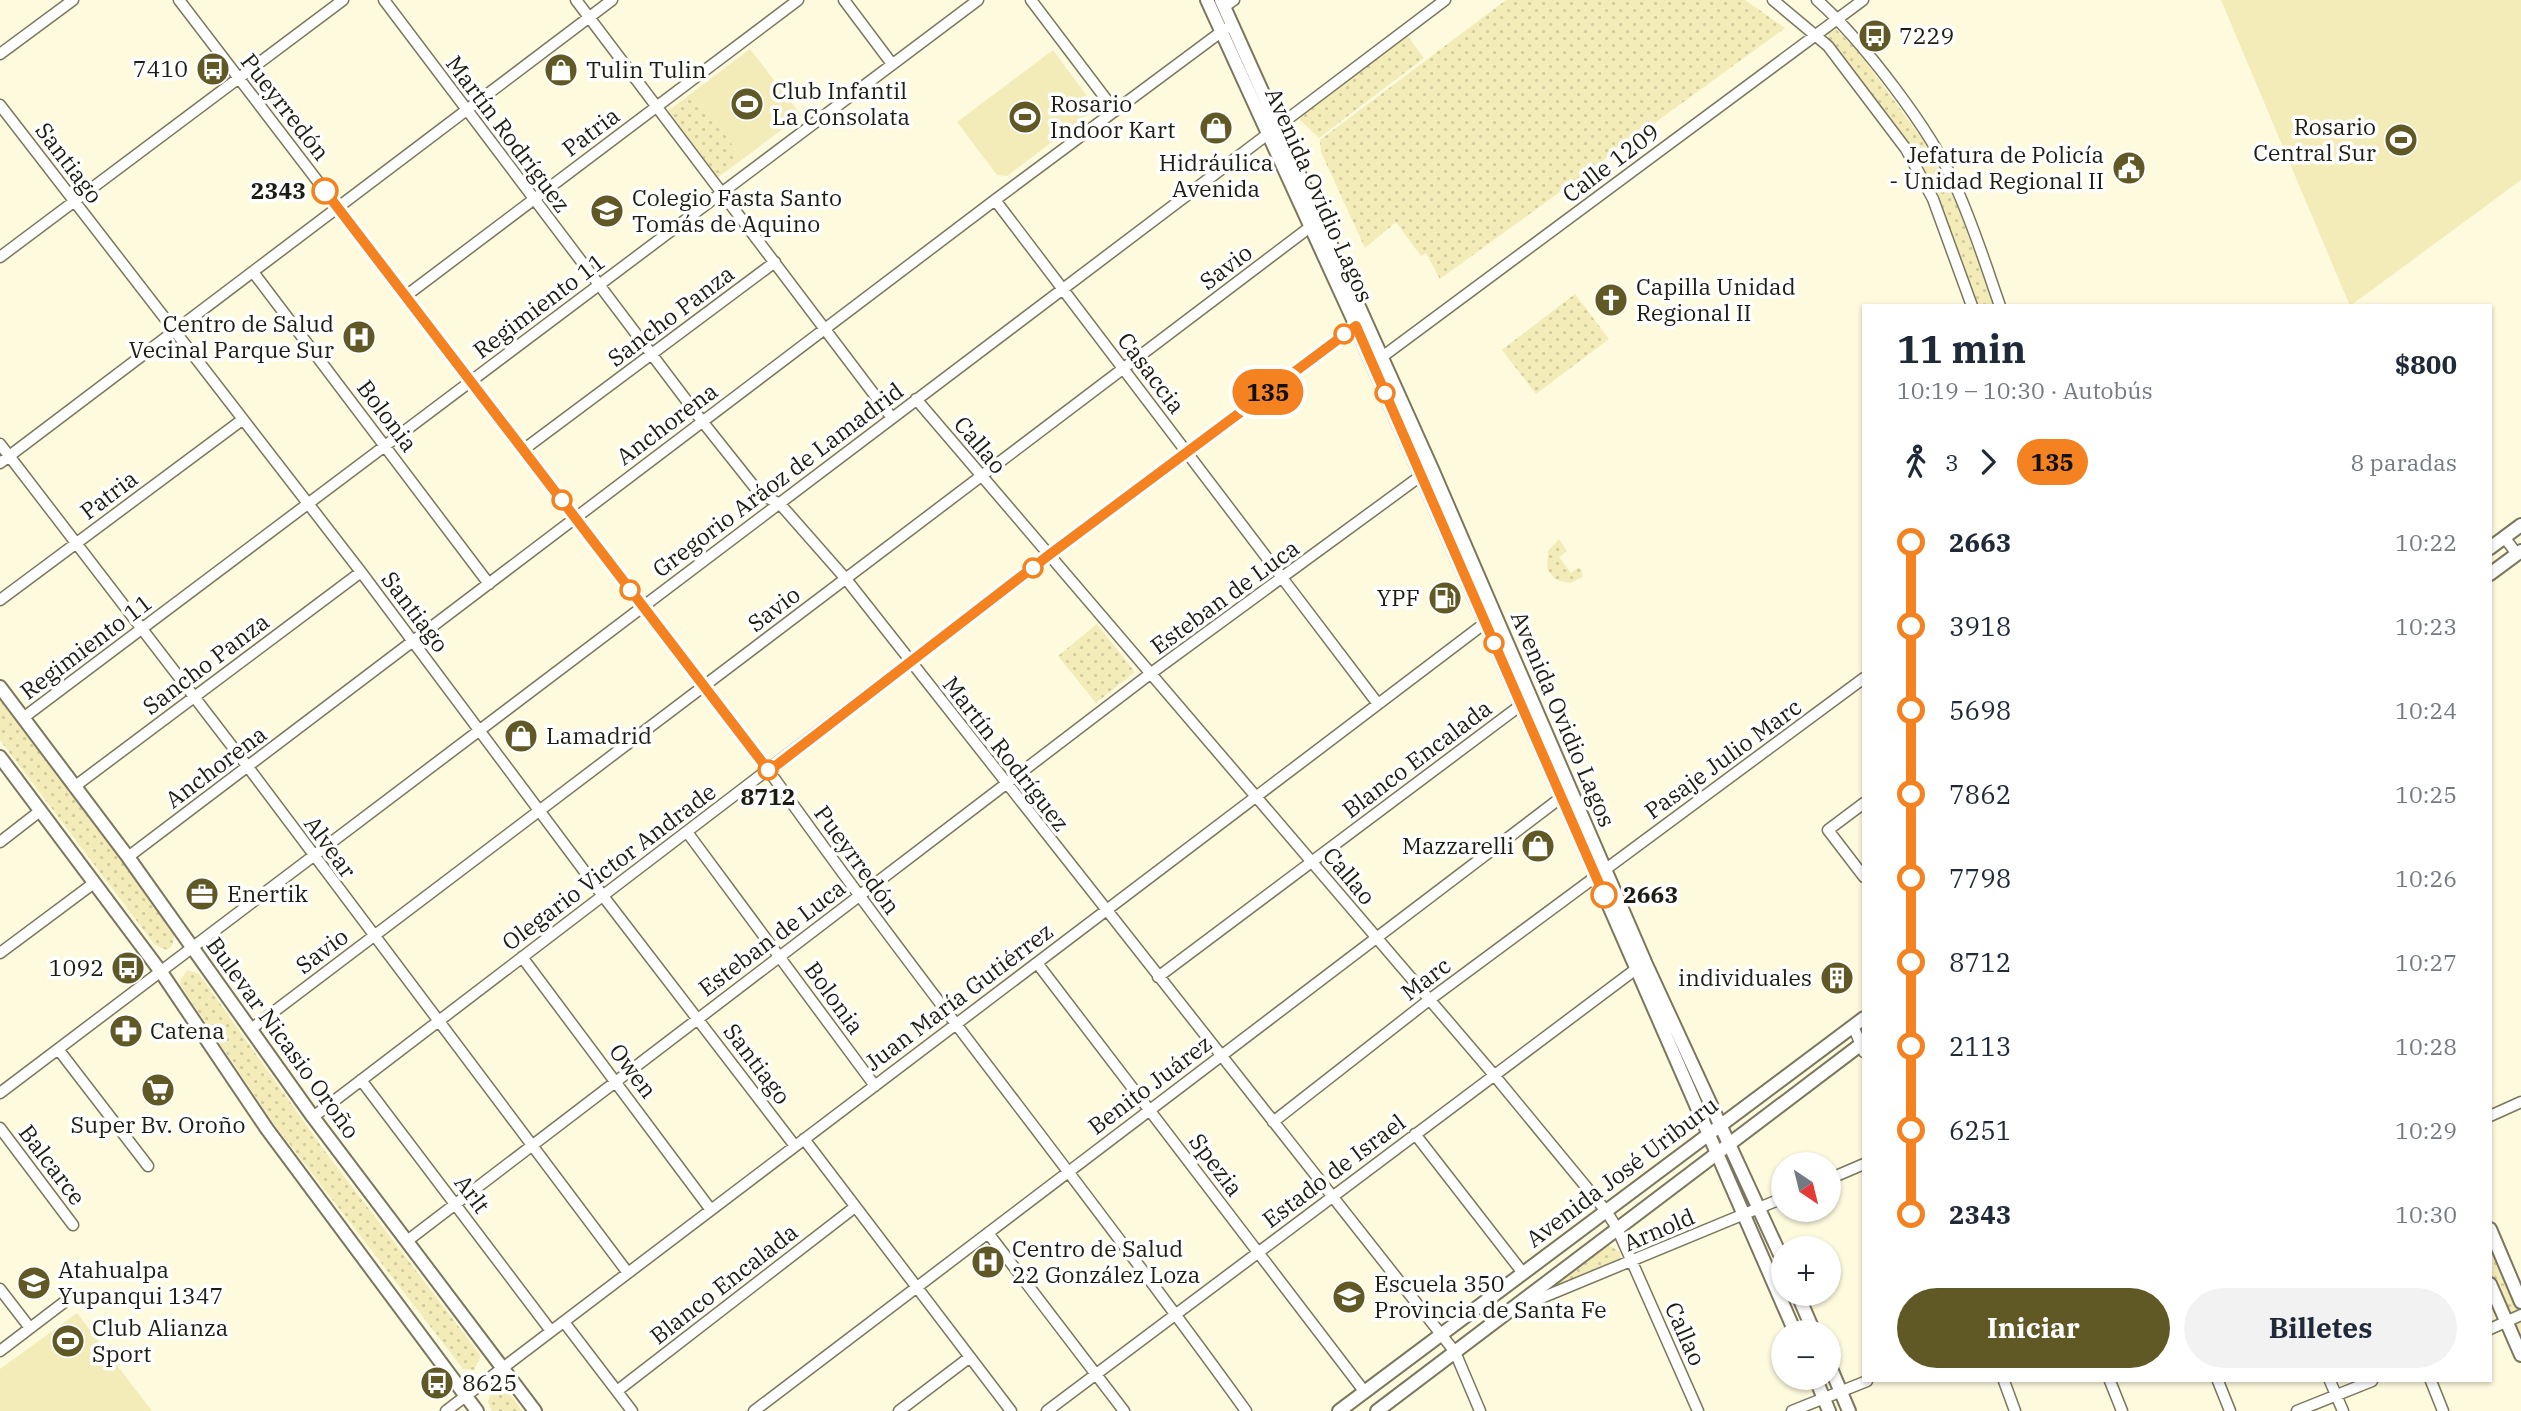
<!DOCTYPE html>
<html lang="es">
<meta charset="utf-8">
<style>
:root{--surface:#fff;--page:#f2f2f3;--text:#1f2937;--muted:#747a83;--accent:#605925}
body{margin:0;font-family:"IBM Plex Serif",serif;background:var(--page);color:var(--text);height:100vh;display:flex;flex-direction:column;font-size:26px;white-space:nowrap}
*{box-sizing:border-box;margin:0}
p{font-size:23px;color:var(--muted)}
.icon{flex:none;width:38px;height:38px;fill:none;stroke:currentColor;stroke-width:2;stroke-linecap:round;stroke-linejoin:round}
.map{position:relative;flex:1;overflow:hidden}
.panel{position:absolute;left:1862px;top:304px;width:630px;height:1078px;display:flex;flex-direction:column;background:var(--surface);border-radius:0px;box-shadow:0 2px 5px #0004}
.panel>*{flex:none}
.badge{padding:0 14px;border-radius:23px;font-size:24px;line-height:46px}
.needle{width:46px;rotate:145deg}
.fabs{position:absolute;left:1771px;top:1152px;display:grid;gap:14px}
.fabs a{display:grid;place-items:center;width:70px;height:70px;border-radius:50%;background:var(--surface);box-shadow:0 2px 5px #0004;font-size:35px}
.map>.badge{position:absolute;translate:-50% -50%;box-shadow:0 0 0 4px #fff}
.legs{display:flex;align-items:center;gap:10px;height:77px;padding:0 35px;font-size:23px}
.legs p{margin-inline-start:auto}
.headline{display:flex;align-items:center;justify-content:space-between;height:119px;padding:0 35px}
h1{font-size:38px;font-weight:700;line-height:52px}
.primary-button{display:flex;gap:14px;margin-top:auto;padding:14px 35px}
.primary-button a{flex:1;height:80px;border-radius:42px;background:var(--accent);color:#fff;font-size:28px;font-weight:700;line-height:80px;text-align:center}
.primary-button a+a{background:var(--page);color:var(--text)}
ul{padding:0 35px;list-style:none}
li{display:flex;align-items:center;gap:24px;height:84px;font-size:26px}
li i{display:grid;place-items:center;width:10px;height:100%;margin:0 9px;background:currentColor}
li i::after{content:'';width:18px;height:18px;margin:-9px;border:5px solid;border-radius:50%;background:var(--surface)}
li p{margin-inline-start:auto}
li:first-child i{background:linear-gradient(#0000 50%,currentColor 0)}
li:last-child i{background:linear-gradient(currentColor 50%,#0000 0)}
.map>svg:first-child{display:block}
.green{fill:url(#green-dots)}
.pitch{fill:#f3ecb8}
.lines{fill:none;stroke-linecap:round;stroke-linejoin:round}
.minor-casing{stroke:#7b775e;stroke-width:13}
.major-casing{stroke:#7b775e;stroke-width:16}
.minor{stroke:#fff;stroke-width:10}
.major{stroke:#fff;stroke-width:12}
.line-1-casing{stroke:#fff;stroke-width:16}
.line-1{stroke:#f58220;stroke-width:10}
.stop-1-dot{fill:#fff;stroke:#f58220;stroke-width:3.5}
.labels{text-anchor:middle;stroke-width:7;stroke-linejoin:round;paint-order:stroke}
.poi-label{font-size:23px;fill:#1e1d13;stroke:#fff;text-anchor:start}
.street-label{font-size:23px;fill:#1e1d13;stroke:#fff}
.stop-label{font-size:23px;font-weight:bold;fill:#1e1d13;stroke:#fff;text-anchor:end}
</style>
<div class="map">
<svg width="2521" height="1411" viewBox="0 0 2521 1411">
<defs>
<pattern id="green-dots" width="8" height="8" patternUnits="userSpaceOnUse" patternTransform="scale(1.75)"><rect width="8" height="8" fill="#f3ecb8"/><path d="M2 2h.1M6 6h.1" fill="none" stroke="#d0ca9d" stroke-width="1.8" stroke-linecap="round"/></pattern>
</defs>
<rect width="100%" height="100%" fill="#fefade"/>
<path class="green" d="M1506,0H1745L1785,28L1440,279L1426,253L1421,256L1396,222L1365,248L1321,152L1320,140Z
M1836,29L1857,50L1928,147L1959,209L1993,306H1977L1946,218L1921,164L1828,39V34Z
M1406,34L1424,58L1319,138L1300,120L1301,114Z
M693,92L743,159L718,177L668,111Z
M1575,294L1609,339L1536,394L1502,350Z
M1559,539L1567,551L1559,557L1571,573L1579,567L1582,571L1583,577L1570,583L1556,580L1547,569L1548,551Z
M1097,624L1135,672L1096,703L1058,656Z
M0,700L175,931L172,946L167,950L155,945L0,740Z
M188,970L199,974L324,1150L481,1356L474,1370L463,1369L274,1124L181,986L180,980Z
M2490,1229L2521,1302V1355L2490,1284Z
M1608,1245L1620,1252L1619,1261L1554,1288L1557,1281Z
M501,1389L508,1391L522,1411H492L488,1402L490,1395Z"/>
<path class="pitch" d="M2221,0H2521V180L2350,306Z
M750,49L801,115L743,159L693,92Z
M1053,50L1093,104V111L1007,176L997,175L957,122Z
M77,1313L152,1411H0V1369Z"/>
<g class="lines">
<defs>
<path id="minor" d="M179,0L769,771C923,988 1091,1195 1246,1411
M384,0L702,421L760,494L780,504L846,579L1455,1352L1480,1411
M576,0L892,418
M844,0L892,64
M1031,0L1115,111
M1773,0L1828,46L1906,149L1933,199L1972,306
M1817,0C1862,40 1931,130 1955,185C1973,224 1986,266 2000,306
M1224,7L1234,0
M0,54L73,0
M0,105L361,572L603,896L795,1146
M995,200L1378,704
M0,257L343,0
M253,272L489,584
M407,295L798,0
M1382,357L1863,0
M916,399L1494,1075L1606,1211L1617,1228L1698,1411
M0,444L248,767L628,1273
M523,450L775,262
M0,463L612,0
M2504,537L2517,554
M0,600L242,420
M23,718L978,0
M74,787L361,572
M1864,803L1828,830L1864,877
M687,832L875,1086
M0,842L40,811
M128,857L995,200L1225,29
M0,953L94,883
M522,957L711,1210
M1037,963L1364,1391
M1158,977L1525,702
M1853,1026L1864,1052
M251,1029L1314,224
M58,1049L148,1166
M361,1080L551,1331
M0,1093L1445,0
M2490,1116L2521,1102
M313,1117L1049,555L1361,323
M1273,1122L1429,1000L1864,678
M0,1128L73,1225
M1415,1134L1523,1273
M804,1139L1011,1411
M1829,1179L1864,1164
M988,1233L1124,1411
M407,1241L1150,674L1426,472
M0,1289L30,1328
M1517,1308L1783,1198
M564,1322L632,1411
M2490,1329L2521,1315
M0,1351L67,1300
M2004,1381L2015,1411
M2110,1381L2122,1411
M2218,1381L2230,1411
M2330,1381L2343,1411
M2431,1381L2443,1411
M617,1391L855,1207
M446,1411L1489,620
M754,1411L1567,793
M899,1411L970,1357
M1047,1411L1640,966
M1792,1411L1867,1381
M2297,1411L2372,1381"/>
<path id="major" d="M1207,0L1356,326L1795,1332
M1221,0L1432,469L1645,962L1783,1261
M2490,548L2521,525
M2490,574L2521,551
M0,687L128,857L313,1117L535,1411
M0,757L161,972L267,1129L477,1411
M2490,1229L2521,1302
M2490,1284L2521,1355
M1797,1293L1814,1332
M1829,1364L1849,1411
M1815,1377L1829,1411
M1339,1411L1864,1018
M1377,1411L1864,1042"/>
</defs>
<use href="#minor" class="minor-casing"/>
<use href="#major" class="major-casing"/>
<use href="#minor" class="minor"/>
<use href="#major" class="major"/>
</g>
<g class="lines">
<defs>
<path id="line-1" d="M325,191L769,771L1049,555L1356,326L1604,895"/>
</defs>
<use href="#line-1" class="line-1-casing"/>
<use href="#line-1" class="line-1"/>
</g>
<defs>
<symbol id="bus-disc" viewBox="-11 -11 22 22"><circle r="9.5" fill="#605925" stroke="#fff"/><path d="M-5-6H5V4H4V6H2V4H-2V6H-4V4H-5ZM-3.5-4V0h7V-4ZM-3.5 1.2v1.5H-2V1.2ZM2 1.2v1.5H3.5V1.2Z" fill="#fff"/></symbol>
<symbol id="shop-disc" viewBox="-11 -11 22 22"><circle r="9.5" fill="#605925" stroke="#fff"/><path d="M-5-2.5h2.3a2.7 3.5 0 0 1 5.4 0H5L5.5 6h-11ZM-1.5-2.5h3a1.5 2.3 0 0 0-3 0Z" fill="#fff"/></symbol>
<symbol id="stadium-disc" viewBox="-11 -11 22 22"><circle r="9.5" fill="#605925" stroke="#fff"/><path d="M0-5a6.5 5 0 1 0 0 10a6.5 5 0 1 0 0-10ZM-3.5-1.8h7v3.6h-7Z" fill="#fff"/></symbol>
<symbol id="civic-disc" viewBox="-11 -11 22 22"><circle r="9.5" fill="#605925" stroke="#fff"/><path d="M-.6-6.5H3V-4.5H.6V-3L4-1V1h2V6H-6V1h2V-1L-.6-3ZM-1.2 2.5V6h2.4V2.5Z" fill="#fff"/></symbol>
<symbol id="school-disc" viewBox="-11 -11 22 22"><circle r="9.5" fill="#605925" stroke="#fff"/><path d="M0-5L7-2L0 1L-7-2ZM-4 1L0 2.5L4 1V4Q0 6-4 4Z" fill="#fff"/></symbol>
<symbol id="church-disc" viewBox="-11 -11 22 22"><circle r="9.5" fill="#605925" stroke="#fff"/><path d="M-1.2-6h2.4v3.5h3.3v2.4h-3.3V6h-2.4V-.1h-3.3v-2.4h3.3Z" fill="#fff"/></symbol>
<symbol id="hospital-disc" viewBox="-11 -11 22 22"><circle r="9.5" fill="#605925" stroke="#fff"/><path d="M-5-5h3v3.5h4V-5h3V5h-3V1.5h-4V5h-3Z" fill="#fff"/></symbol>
<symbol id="fuel-disc" viewBox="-11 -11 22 22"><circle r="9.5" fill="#605925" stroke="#fff"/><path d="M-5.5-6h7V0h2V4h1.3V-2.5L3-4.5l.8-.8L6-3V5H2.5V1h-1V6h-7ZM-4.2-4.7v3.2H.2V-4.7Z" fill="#fff"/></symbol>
<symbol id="office-disc" viewBox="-11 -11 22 22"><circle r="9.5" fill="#605925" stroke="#fff"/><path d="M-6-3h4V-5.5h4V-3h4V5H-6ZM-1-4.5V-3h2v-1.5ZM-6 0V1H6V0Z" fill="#fff"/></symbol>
<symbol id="building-disc" viewBox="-11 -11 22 22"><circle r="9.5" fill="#605925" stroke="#fff"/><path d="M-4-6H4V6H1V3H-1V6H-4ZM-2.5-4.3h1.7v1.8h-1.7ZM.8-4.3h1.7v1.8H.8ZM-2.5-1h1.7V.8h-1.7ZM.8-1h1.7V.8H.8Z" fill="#fff"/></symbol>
<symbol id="pharmacy-disc" viewBox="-11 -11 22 22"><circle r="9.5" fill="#605925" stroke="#fff"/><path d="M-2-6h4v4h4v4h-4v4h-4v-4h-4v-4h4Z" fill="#fff"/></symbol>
<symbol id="supermarket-disc" viewBox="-11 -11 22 22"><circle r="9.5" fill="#605925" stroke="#fff"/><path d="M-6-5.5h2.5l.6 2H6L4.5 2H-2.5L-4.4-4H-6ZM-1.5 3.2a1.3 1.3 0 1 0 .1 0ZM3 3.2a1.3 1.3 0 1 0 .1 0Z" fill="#fff"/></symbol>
</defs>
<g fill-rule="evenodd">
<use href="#bus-disc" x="1856" y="17" width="38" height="38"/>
<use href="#bus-disc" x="194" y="50" width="38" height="38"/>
<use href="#shop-disc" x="542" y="51" width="38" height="38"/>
<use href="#stadium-disc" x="728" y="85" width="38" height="38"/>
<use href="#stadium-disc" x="1006" y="98" width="38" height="38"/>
<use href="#shop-disc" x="1197" y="109" width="38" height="38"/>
<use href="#stadium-disc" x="2382" y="121" width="38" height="38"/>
<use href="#civic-disc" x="2110" y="149" width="38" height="38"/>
<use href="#school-disc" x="588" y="192" width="38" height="38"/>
<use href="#church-disc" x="1592" y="281" width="38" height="38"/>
<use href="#hospital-disc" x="340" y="318" width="38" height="38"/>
<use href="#fuel-disc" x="1426" y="579" width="38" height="38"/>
<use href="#shop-disc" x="502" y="717" width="38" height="38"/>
<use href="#shop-disc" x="1519" y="827" width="38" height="38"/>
<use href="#office-disc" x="183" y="875" width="38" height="38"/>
<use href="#bus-disc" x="109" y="949" width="38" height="38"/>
<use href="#building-disc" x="1818" y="959" width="38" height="38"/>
<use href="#pharmacy-disc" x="107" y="1012" width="38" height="38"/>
<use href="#supermarket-disc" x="139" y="1071" width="38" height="38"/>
<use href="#hospital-disc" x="969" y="1243" width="38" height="38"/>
<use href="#school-disc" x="15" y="1264" width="38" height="38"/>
<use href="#school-disc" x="1330" y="1278" width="38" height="38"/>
<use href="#stadium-disc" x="49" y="1322" width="38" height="38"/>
<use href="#bus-disc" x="418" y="1364" width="38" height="38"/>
</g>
<g class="stop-1-dot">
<circle cx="325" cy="191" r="12"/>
<circle cx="1344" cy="334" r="9"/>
<circle cx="1385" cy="393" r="9"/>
<circle cx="562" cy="500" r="9"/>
<circle cx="1033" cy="568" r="9"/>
<circle cx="630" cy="590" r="9"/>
<circle cx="1494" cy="643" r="9"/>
<circle cx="768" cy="770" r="9"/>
<circle cx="1604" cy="895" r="12"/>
</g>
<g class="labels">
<g class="poi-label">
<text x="1899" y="44">7229</text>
<text x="188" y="77" text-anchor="end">7410</text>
<text x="586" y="78">Tulin Tulin</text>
<text x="772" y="99">Club Infantil<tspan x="772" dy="26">La Consolata</tspan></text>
<text x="1050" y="112">Rosario<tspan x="1050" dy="26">Indoor Kart</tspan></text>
<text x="2376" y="135" text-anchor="end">Rosario<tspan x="2376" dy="26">Central Sur</tspan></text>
<text x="2104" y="163" text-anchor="end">Jefatura de Policía<tspan x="2104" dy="26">- Unidad Regional II</tspan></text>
<text x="1216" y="171" text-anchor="middle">Hidráulica<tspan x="1216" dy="26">Avenida</tspan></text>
<text x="632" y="206">Colegio Fasta Santo<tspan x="632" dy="26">Tomás de Aquino</tspan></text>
<text x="1636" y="295">Capilla Unidad<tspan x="1636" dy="26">Regional II</tspan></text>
<text x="334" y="332" text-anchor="end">Centro de Salud<tspan x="334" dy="26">Vecinal Parque Sur</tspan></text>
<text x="1420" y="606" text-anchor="end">YPF</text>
<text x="546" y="744">Lamadrid</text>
<text x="1514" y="854" text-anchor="end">Mazzarelli</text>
<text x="227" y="902">Enertik</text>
<text x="104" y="976" text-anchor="end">1092</text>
<text x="1812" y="986" text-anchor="end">individuales</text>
<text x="150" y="1039">Catena</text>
<text x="158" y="1133" text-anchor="middle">Super Bv. Oroño</text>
<text x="1012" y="1257">Centro de Salud<tspan x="1012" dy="26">22 González Loza</tspan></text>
<text x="58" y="1278">Atahualpa<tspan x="58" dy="26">Yupanqui 1347</tspan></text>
<text x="1374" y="1292">Escuela 350<tspan x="1374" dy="26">Provincia de Santa Fe</tspan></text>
<text x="92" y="1336">Club Alianza<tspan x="92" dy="26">Sport</tspan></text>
<text x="462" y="1391">8625</text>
</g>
<g class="street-label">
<text transform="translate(285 107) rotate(52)" y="8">Pueyrredón</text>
<text transform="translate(591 132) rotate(-37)" y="8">Patria</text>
<text transform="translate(508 134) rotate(53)" y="8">Martín Rodríguez</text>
<text transform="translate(69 163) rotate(53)" y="8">Santiago</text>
<text transform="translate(1611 163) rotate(-37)" y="8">Calle 1209</text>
<text transform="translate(1319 195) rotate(66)" y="8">Avenida Ovidio Lagos</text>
<text transform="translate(1226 267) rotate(-37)" y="8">Savio</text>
<text transform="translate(539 306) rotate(-37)" y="8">Regimiento 11</text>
<text transform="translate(671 316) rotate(-37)" y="8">Sancho Panza</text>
<text transform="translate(1151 373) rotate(53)" y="8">Casaccia</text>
<text transform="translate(387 416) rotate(53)" y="8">Bolonia</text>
<text transform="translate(667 424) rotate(-37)" y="8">Anchorena</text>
<text transform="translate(980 445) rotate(50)" y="8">Callao</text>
<text transform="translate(778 480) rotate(-37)" y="8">Gregorio Aráoz de Lamadrid</text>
<text transform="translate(109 495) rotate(-37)" y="8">Patria</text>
<text transform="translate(1225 597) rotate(-36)" y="8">Esteban de Luca</text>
<text transform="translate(774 609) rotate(-37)" y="8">Savio</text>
<text transform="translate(415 612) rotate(53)" y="8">Santiago</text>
<text transform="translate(86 647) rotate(-37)" y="8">Regimiento 11</text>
<text transform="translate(206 664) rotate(-37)" y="8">Sancho Panza</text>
<text transform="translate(1563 719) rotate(67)" y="8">Avenida Ovidio Lagos</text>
<text transform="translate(1006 754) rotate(52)" y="8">Martín Rodríguez</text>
<text transform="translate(1417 759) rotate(-37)" y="8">Blanco Encalada</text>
<text transform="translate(1723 759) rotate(-36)" y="8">Pasaje Julio Marc</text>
<text transform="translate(216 767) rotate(-37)" y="8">Anchorena</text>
<text transform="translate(330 847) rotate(54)" y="8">Alvear</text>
<text transform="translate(857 860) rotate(54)" y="8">Pueyrredón</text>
<text transform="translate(609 867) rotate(-37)" y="8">Olegario Victor Andrade</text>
<text transform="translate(1349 876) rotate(50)" y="8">Callao</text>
<text transform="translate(772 938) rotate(-37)" y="8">Esteban de Luca</text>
<text transform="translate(322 951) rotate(-37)" y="8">Savio</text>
<text transform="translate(1426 979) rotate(-37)" y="8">Marc</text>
<text transform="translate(959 997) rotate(-37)" y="8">Juan María Gutiérrez</text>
<text transform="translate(834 998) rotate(54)" y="8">Bolonia</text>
<text transform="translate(283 1038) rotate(54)" y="8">Bulevar Nicasio Oroño</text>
<text transform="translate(757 1064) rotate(53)" y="8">Santiago</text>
<text transform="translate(633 1071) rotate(53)" y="8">Owen</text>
<text transform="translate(1150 1085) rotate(-37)" y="8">Benito Juárez</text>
<text transform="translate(52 1165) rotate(53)" y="8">Balcarce</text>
<text transform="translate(1216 1165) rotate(53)" y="8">Spezia</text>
<text transform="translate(1334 1171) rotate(-37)" y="8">Estado de Israel</text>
<text transform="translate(1622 1172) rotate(-37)" y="8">Avenida José Uriburu</text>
<text transform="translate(472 1194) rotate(53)" y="8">Arlt</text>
<text transform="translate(1659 1230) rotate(-23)" y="8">Arnold</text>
<text transform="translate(724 1284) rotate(-38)" y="8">Blanco Encalada</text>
<text transform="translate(1685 1334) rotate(66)" y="8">Callao</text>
</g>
<g class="stop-label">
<text x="306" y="199">2343</text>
<text x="768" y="805" text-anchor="middle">8712</text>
<text x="1623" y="903" text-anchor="start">2663</text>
</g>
</g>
</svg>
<div class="fabs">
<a><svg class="needle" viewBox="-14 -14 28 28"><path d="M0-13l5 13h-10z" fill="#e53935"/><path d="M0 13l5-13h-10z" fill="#747a83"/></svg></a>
<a>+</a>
<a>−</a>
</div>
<b class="badge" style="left:1268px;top:392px;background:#f58220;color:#111">135</b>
<section class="panel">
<div class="headline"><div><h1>11 min</h1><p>10:19 – 10:30 · Autobús</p></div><b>$800</b></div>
<div class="legs"><svg class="icon" aria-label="walk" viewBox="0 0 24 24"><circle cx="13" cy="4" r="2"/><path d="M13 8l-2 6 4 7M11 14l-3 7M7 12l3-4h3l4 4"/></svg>3<svg class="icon" aria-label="forward" viewBox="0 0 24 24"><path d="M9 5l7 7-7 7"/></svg><b class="badge" style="background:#f58220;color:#111">135</b><p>8 paradas</p></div>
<ul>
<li><i style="color:#f58220"></i><b>2663</b><p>10:22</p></li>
<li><i style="color:#f58220"></i><span>3918</span><p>10:23</p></li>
<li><i style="color:#f58220"></i><span>5698</span><p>10:24</p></li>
<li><i style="color:#f58220"></i><span>7862</span><p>10:25</p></li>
<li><i style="color:#f58220"></i><span>7798</span><p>10:26</p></li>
<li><i style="color:#f58220"></i><span>8712</span><p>10:27</p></li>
<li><i style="color:#f58220"></i><span>2113</span><p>10:28</p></li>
<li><i style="color:#f58220"></i><span>6251</span><p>10:29</p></li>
<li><i style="color:#f58220"></i><b>2343</b><p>10:30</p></li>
</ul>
<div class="primary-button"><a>Iniciar</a><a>Billetes</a></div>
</section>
</div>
